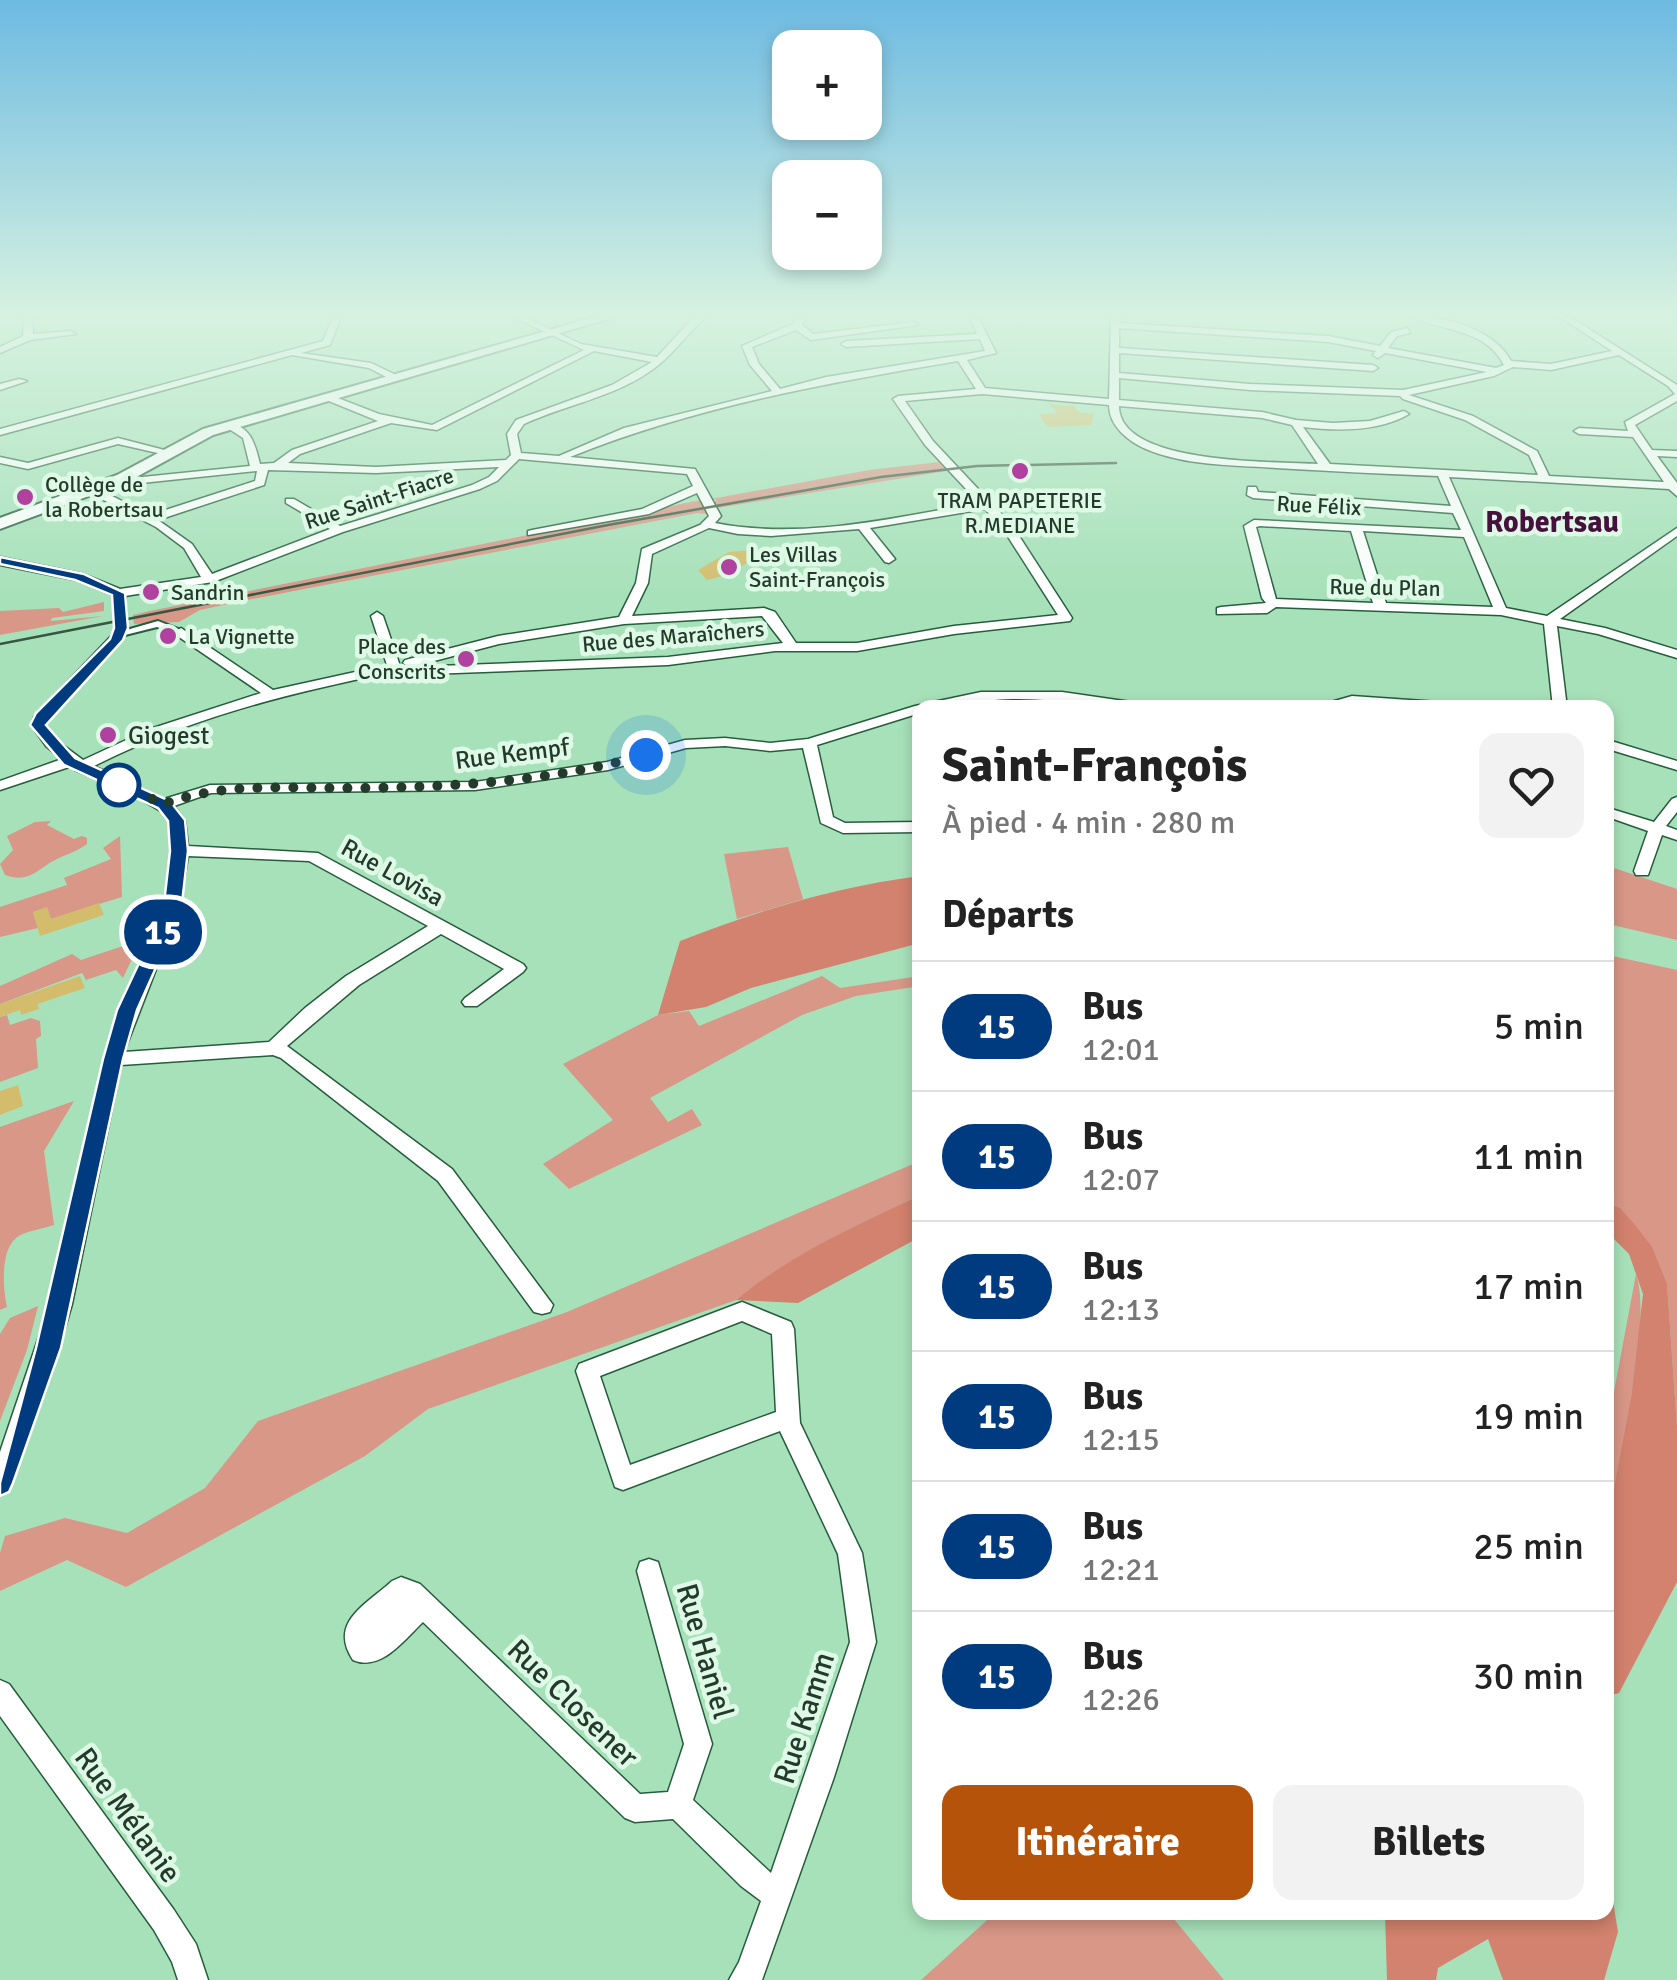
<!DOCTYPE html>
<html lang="fr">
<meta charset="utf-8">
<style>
:root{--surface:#fff;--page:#f2f2f2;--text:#222;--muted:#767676;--line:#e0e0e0;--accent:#b45309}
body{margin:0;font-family:Signika,sans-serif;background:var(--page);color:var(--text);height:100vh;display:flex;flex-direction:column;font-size:38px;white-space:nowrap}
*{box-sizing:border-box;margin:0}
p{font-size:32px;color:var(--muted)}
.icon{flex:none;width:55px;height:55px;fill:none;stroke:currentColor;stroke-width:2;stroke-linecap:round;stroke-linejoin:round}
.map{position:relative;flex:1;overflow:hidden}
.panel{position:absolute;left:912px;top:700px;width:702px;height:1220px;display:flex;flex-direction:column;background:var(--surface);border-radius:20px;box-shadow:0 5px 15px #0003}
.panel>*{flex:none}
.badge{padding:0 20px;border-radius:32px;font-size:35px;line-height:65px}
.fabs{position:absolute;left:772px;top:30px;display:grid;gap:20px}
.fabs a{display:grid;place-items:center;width:110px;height:110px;border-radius:20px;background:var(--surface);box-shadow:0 5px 15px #0003;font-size:50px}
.you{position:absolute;width:50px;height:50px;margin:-25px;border:8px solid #fff;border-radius:50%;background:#1a73e8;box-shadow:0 0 0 15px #1a73e833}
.map>.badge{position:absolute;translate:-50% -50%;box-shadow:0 0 0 5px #fff}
h2{padding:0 30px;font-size:38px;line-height:90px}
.round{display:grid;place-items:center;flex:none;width:105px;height:105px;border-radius:20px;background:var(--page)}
.head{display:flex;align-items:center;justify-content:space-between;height:170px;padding:0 30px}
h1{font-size:48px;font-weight:700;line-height:75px}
.cta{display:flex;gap:20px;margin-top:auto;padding:20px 30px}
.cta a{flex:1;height:115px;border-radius:20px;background:var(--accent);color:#fff;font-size:40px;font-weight:700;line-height:115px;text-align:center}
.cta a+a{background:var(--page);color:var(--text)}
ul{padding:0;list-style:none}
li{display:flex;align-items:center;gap:30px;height:130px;padding:0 30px;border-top:2px solid var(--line)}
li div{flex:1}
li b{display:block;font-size:38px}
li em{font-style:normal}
li .badge{min-width:110px;font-weight:700;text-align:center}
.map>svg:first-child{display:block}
.green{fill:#d89787}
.forest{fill:#d2826e}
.building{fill:#d3bd6d}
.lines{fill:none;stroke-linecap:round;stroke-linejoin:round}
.pedestrian-casing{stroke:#265d3c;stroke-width:4}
.minor-casing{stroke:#265d3c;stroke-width:3}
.secondary-casing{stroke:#265d3c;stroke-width:4}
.pedestrian{fill:#fff;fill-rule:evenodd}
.minor{fill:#fff;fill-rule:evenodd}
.secondary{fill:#fff;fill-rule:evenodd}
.tram{stroke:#395642;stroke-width:2.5}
.line{fill:#003b80;stroke:#fff;stroke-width:2.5}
.walk{stroke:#243b2b;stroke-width:10;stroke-dasharray:0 18}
.poi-dot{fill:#b0419e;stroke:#defae6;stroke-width:4}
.stop-dot{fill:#fff;stroke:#003b80;stroke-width:5}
.labels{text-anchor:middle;stroke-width:9;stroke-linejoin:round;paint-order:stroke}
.far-poi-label{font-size:22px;fill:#243b2b;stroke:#defae6;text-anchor:start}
.far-street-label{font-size:22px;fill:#243b2b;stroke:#defae6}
.poi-label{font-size:25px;fill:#243b2b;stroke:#defae6;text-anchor:start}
.street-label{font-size:25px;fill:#243b2b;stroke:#defae6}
.far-district-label{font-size:30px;font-weight:bold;fill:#47113e;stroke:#defae6}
.near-street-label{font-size:30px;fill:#243b2b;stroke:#defae6}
</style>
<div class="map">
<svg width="1677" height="1980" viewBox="0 0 1677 1980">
<rect width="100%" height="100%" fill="#a7e1ba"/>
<path class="green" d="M939,462L947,471L717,508L713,502L718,500L711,499L869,470Z
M701,500L707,514L697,513L242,601L200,610L179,622L134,624L133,615L150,611Z
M104,602V611L52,618L51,621L103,616L0,635V611L59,608L63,612Z
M51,821L47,825L74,839L82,836L87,838V844C78,851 67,854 57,859C38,868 30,884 5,875L0,864L13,850L7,836L35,822Z
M120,836L122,897L51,919L47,908L33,912L38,928L0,937V907L67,885L64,878L111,859L103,848Z
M788,847L803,899L737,919L724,854Z
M1608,866L1677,889V940L1608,924Z
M141,940L123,978L116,970L86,980L82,973L0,1004V986L72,954L81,960Z
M1608,955L1677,970V1427L1667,1284L1620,1209L1608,1204Z
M822,976L840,988L920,976V986L856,996L802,1015L650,1098L668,1122L692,1109L702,1125L569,1189L543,1164L613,1120L563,1064L658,1015L689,1011L699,1026Z
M7,1015L10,1025L31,1018L40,1021L41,1036L36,1039L38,1068L0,1082V1017Z
M74,1101L44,1151L54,1225C42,1229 25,1231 16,1238C0,1252 3,1288 7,1307L0,1310V1127Z
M920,1161V1195C855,1226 792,1254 736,1300L428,1409L365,1456L126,1587L67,1560L0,1591V1553L5,1536L65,1518L127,1533L205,1488L258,1421L567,1312Z
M1636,1274C1653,1326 1619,1461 1608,1520V1424Z
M38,1306L27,1350L0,1421V1334L10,1318Z
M996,1912L1169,1913L1224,1980H921Z"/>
<path class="forest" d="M920,876V943L751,988L706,1007L658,1015L680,941C760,910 835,887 920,876Z
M920,1195V1237L798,1303L736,1300C791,1254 855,1226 920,1195Z
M1608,1204L1620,1208L1635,1225L1652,1247L1667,1284L1677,1427V1582L1619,1693L1608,1696V1520L1632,1393L1643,1294L1629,1254L1608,1233Z
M1608,1870L1618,1932L1604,1980H1503L1488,1939L1438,1968L1436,1980H1387L1385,1913L1608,1912Z"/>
<path class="building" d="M1049,404L1073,406L1079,412L1094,414L1091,425L1048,427L1039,415L1057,413Z
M768,549L730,574L707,580L698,570L729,552Z
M99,903L104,915L40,936L33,912L47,907L51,919Z
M80,976L85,988L38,1004L39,1009L21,1015L20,1010L0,1017V1004Z
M18,1085L23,1106L0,1115V1091Z"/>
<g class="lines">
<defs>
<path id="pedestrian" d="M158,621L186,632L181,635L157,627L121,636L116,633Z"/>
<path id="minor" d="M24,317H32L33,334L71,331L76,334L30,340L0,353V347L23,336Z
M333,317H341L330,345L301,353L371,363L396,375V379H390L369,368L292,355L0,435V429L323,341Z
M513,317H524L581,344L657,357L691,320L696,317H706C686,334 671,358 649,372C611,398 565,405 524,424L517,434L521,453L559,456L624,428L772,391L750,365L742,346L793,324L797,317H805L802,325L813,334L914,322L918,325L811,340L796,330L752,347L759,364L780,389L826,377L985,351L980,339L846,347L841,344L846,341L977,334L970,317H978L996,353L967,360L985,388L1109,399L1111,317H1119V323L1328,336L1380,346L1391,332L1407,328L1410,333L1397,336L1388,348L1496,368L1504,365C1485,328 1444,332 1412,317C1446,316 1494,329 1511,361L1551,364L1612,351L1560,317H1570L1677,385V401L1635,425L1652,450L1677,451V457L1657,456L1677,483V496L1669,489L1449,477L1506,608L1547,616L1677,528V536L1560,619L1605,628L1677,650V658L1598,634L1557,626L1567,708H1553L1544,624L1501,615L1276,607L1267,613L1217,614V608L1221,607L1266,603L1262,598L1244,526L1254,520L1461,530L1453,513L1253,498L1247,495L1248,487H1256L1258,492L1451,506L1438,476C1384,474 1330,471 1276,468C1233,465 1186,466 1146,449C1128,441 1109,426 1109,405L982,394L905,401L933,441L1012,525L1072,618L1070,621L954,634L857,651H775L668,665L402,675L393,672C289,693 189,718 94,766L164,799L210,785L475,782L607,762L685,740L725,738L770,743L808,739L915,706L981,692H1062L1145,704L1152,708C1105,708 1059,698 1012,699C981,699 951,708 920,708V713L817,745L833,817L845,823L920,822V832L843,833L821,823L803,748L770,751L725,746L686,748L608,770L475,790L211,793L174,806L185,821L188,846L318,853L523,964L526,968L523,972L477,1006H465L462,1002L465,998L504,969L441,934L359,985L287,1046L452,1169L553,1305L550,1312L542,1314L534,1312L438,1181L281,1058L273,1055L121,1065L72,1304L52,1372L12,1483L8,1491L0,1494V1452L50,1304L104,1059L151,941L170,879L173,848L169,821L164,813L130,793L75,770L72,766L0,790V781L62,759L46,746L31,725L34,717L115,632L113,595L76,580L0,565V557L83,574L120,589L201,577L184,548L156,527L88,492V488H96L150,515L255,481L257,471L132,484L118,478L123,475L133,478L250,466L243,438L226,427V423C251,425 255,444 260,464L274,463L292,450L378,421L324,399V395H330L379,414L432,425L584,350ZM1119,328L1328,342L1376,351L1373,355L1378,358L1385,353L1487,372L1403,390L1250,384L1119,373V353L1373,371L1378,368L1373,365L1119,348ZM594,351L652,362L612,385L516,420L507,434L511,455L506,460L376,467L288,463L300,454L391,423L437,430ZM1619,355L1668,386L1675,394L1625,422L1628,431L1579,428L1574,431L1579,434L1633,437L1664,482L1549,476L1537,451L1473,416L1409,395L1494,376L1513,367L1551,370ZM958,361L976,389L898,396L893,399L925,445L979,503C893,518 802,540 715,523L721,516L695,469L570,457C694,407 826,383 958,361ZM1119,378L1250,390L1400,396L1403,399L1465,420L1529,455L1538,475L1330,464L1303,427C1337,431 1379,432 1409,414L1404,411L1370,421L1333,423L1296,420L1262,412L1119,400ZM1119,406L1262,418L1292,425L1318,464C1277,461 1119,466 1119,406ZM519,459L687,474L693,486L642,509L532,530L528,531V535L649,514L697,493L709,516L700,525L642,549L636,583L619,617L498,636L405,660L403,663L409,667L400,666L383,616L377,612L371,616L387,665L273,690L181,628L175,632L176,635L261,693L150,729L83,760L56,740L45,725L48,718L127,633L125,596L213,582L343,532L480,489L497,481ZM499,467L489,477L472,485L340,526L294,499H286V503L330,529L212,574L192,544L158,520L264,485L268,470L376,473ZM985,509L1003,529L1058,615L954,626L857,643H796L775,612L764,608L632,616L648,583L652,554L709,528L738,534L771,536L859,529L885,562L889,563L895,559L870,528ZM1260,526L1351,531L1373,603L1276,599L1256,527ZM1363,531L1464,537L1493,607L1386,603ZM762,616L783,643L668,657L411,667L499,644L624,624ZM188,856L309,861L428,926L346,976L305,1008L269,1042L124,1052L179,910Z
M19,379L27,381L0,390V384Z
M118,438L176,453L171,456L118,444L28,469L0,463V457L28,463Z
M1352,696L1467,704L1474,708L1352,704L1310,708Z
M1608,740L1677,761V770L1608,749Z
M1677,797V812L1666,826L1677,830V840L1662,835L1648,875H1636L1634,871L1648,831L1608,817V808L1654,822L1672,799Z
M742,1302L791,1322L794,1329L800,1423L862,1553L876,1642L834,1777L762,1980H729L739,1962L761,1901L741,1886L673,1819L635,1822L625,1818L423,1622C404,1640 381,1672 353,1660C328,1622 366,1605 392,1581L401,1577L420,1584L640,1794L668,1792L684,1744L637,1571L640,1562L649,1559L658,1562L712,1744L693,1800L771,1873L850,1642L838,1554L780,1431L623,1490L615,1487L576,1371L579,1364ZM742,1321L772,1334L776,1412L630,1465L600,1376Z
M0,1680L9,1684L174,1910L196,1944L208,1980H178L172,1962L154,1930L0,1716Z"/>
<path id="secondary" d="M595,317H614L213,435L129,481L0,529V518L117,475L203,429Z"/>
</defs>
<use href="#pedestrian" class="pedestrian-casing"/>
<use href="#minor" class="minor-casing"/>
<use href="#secondary" class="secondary-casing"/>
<use href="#pedestrian" class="pedestrian"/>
<use href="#minor" class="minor"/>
<use href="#secondary" class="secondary"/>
<path class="tram" d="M0,644L608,525L881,477L977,466L1116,463"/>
</g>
<linearGradient id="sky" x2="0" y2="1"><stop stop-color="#6dbae2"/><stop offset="0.53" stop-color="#d7f2e0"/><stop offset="1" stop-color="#d7f2e0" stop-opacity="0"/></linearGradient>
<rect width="1677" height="594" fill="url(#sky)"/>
<path class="line" d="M0,557L84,574L125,593L128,628L123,640L46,725L75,758L170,801L185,820L188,851L181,912L137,1010L123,1059L61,1348L13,1483L9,1492L0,1496V1483L36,1348L103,1059L117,1010L163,912L170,851L168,821L158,808L64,765L30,725L36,713L110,639L114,628L112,595L75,580L0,564Z"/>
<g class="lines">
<path class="walk" d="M119,785L164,804C226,781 294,789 360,788C457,787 552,781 646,755"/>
</g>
<g class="poi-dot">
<circle cx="1020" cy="471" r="10"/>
<circle cx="25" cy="497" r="10"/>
<circle cx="729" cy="567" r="10"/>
<circle cx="151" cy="592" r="10"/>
<circle cx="168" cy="636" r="10"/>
<circle cx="466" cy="659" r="10"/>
<circle cx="108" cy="735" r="10"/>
</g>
<circle class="stop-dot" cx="119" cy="785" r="20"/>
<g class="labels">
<g class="far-poi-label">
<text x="45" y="492">Collège de<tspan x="45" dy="25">la Robertsau</tspan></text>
<text x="1020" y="508" text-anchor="middle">TRAM PAPETERIE<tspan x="1020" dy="25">R.MEDIANE</tspan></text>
<text x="749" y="562">Les Villas<tspan x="749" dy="25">Saint-François</tspan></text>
<text x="171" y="600">Sandrin</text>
<text x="188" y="644">La Vignette</text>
<text x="446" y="654" text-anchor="end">Place des<tspan x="446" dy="25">Conscrits</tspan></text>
</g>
<g class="far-street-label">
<text transform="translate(379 498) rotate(-18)" y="8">Rue Saint-Fiacre</text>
<text transform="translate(1319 505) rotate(3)" y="8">Rue Félix</text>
<text transform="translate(1385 587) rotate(1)" y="8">Rue du Plan</text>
<text transform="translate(673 636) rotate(-5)" y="8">Rue des Maraîchers</text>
</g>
<g class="poi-label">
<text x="128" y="744">Giogest</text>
</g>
<g class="street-label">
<text transform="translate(512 753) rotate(-7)" y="9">Rue Kempf</text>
<text transform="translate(393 872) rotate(29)" y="9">Rue Lovisa</text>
</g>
<g class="far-district-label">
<text x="1552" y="532">Robertsau</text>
</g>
<g class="near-street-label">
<text transform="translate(705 1651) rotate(74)" y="10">Rue Haniel</text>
<text transform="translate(573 1703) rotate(44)" y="10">Rue Closener</text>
<text transform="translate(804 1718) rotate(-72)" y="10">Rue Kamm</text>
<text transform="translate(128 1815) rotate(54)" y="10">Rue Mélanie</text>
</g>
</g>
</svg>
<div class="fabs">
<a>+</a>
<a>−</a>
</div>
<div class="you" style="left:646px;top:755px"></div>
<b class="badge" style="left:163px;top:932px;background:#003b80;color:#fff">15</b>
<section class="panel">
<div class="head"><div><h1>Saint-François</h1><p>À pied · 4 min · 280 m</p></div><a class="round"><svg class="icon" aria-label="heart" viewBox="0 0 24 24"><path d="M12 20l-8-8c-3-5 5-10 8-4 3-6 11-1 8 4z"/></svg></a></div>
<h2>Départs</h2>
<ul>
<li><span class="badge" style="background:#003b80;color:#fff">15</span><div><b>Bus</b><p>12:01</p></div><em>5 min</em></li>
<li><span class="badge" style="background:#003b80;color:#fff">15</span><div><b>Bus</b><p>12:07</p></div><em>11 min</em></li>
<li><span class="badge" style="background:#003b80;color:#fff">15</span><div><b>Bus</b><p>12:13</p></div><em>17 min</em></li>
<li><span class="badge" style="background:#003b80;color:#fff">15</span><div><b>Bus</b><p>12:15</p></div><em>19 min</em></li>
<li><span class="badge" style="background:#003b80;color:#fff">15</span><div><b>Bus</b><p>12:21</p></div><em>25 min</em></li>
<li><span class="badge" style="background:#003b80;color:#fff">15</span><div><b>Bus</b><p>12:26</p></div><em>30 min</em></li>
</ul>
<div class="cta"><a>Itinéraire</a><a>Billets</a></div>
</section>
</div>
